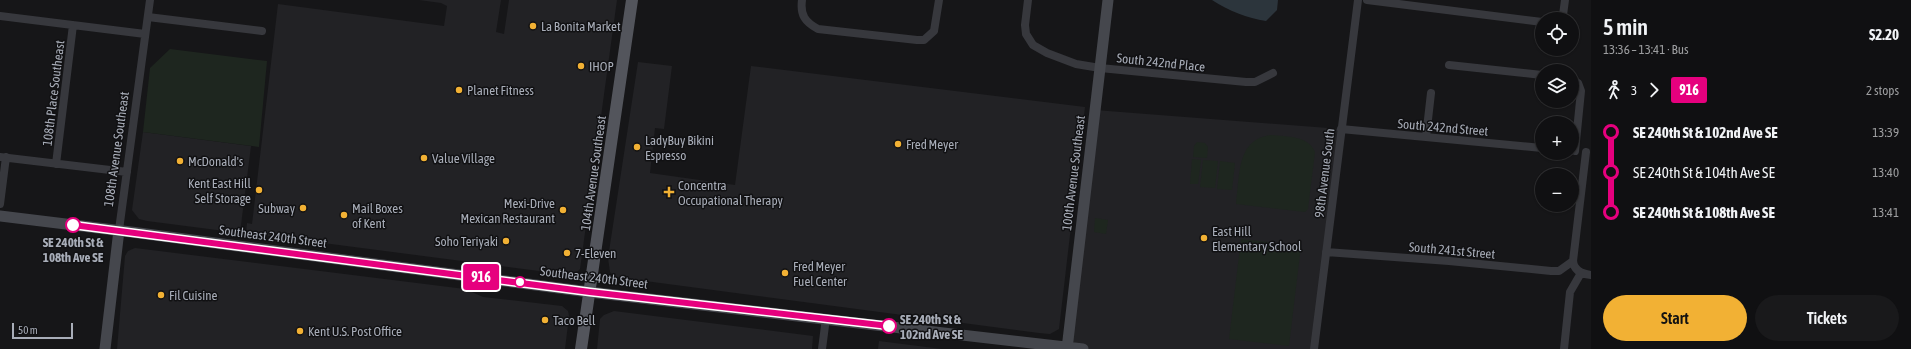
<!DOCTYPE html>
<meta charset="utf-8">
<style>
:root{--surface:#101012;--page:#19191b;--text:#f1f3f6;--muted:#9c9d9f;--line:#303032;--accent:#f2b134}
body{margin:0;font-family:"Asap Condensed",sans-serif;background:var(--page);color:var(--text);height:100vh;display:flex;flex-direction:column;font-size:15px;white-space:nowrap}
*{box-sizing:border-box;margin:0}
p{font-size:13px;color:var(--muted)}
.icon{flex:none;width:22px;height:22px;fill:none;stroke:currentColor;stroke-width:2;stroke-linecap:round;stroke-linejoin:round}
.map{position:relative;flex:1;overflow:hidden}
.sheet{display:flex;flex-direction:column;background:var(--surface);width:320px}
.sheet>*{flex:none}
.badge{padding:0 8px;border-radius:3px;font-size:14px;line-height:26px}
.controls{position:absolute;left:1535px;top:12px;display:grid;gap:8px}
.controls a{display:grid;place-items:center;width:44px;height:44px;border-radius:50%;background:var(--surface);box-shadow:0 1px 3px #0004,0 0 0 1px var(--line);font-size:20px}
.scale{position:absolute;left:12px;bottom:10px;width:61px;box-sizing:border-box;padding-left:4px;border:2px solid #a8adb8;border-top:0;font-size:11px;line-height:14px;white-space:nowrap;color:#a8adb8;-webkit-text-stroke:3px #111113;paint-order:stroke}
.map>.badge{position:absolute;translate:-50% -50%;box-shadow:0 0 0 2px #fff}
.legs{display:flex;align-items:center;gap:6px;height:44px;padding:0 12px;font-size:13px}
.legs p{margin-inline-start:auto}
.head{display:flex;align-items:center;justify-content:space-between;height:68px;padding:0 12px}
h1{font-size:22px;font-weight:600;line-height:30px}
.cta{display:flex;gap:8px;margin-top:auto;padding:8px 12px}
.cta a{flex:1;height:46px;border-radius:24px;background:var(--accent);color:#111;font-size:16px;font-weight:600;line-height:46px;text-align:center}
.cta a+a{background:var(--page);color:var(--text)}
ul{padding:0 12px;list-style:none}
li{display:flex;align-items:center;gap:14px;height:40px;font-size:15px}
li i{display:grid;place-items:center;width:6px;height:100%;margin:0 5px;background:currentColor}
li i::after{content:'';width:10px;height:10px;margin:-5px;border:3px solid;border-radius:50%;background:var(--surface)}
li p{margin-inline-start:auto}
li:first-child i{background:linear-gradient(#0000 50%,currentColor 0)}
li:last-child i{background:linear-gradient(currentColor 50%,#0000 0)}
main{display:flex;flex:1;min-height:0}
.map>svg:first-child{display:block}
.built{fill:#222225}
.green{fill:#1e261f}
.water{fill:#2c353c}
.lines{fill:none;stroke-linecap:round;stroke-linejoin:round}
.street{stroke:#37383d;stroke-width:8}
.secondary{stroke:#45474d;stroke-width:11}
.primary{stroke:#53555c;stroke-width:12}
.line-1-casing{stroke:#fff;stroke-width:9}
.line-1{stroke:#e6007e;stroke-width:6}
.poi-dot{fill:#f2b134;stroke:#111113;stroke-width:1.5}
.stop-1-dot{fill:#fff;stroke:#e6007e;stroke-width:2}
.labels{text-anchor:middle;stroke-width:3;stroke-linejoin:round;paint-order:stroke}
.poi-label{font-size:13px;fill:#a8adb8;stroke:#111113;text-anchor:start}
.street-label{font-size:13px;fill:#a8adb8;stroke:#111113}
.stop-label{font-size:13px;font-weight:bold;fill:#a8adb8;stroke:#111113}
</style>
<main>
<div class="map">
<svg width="1591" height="349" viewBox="0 0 1591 349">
<rect width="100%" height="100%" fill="#161618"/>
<path class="built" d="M419,0H501L496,32L504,34L509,0H617L580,269L576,273L570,275L246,233L247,223L252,224L278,4L444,26L447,6L441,3Z
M638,62L672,66L664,129L655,128L650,173L735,185L751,66L1085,107L1059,329L1050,334L1039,333L615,277L610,272L608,258Z
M1095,110L1341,129L1314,349H1083L1067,347Z
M143,132L251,146L240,233L147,221L139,219L135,214L132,210Z
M135,248L465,289L483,297L562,306L568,311L569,316L565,349H117L125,256L128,251Z
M614,311L813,336L812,349H597L600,319L604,315Z
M879,341L942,349H878Z"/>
<path class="green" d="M170,49L267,61L259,147L143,132L150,68Z
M1271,135C1287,137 1308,135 1315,152L1308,209L1305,212L1236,204C1240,176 1236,139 1271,135Z
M1197,142L1205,143L1208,147L1207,158L1193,157L1194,146Z
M1192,159L1201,160L1198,184H1190Z
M1203,160L1218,161L1215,188L1200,187Z
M1220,161L1235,163L1232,190L1217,189Z
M1095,218L1108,220L1106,234L1094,232Z
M1241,239L1301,246L1289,346L1229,339Z"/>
<path class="water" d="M1212,0H1278L1277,10L1266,21C1247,18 1229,11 1212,0Z"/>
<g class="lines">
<path class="street" d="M802,0C800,15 805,22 818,29L917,40H924L934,31L939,0
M1028,0L1025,25L1026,34L1033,45L1047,53L1076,64L1100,68L1246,82H1255L1273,73
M1367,0L1542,22
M0,16L145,34
M148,17L262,31
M1560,19L1563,15L1565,0
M1449,65L1542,75
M1572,79L1578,83L1581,91L1575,151
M1341,129L1542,148
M1426,137L1431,93
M1586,152L1573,261C1574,271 1582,274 1591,275
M0,157L127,172
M56,164L73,25
M0,204L6,157
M119,230L150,0
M1326,252L1449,261L1551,271H1559L1573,261
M822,349L826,318
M1314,349L1358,0
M1564,349L1570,292L1581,273"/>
<path class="secondary" d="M0,216L131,232L589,292L1083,349
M105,349L119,230
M1067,349L1108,0"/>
<path class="primary" d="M581,349L632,0"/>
</g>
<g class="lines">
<defs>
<path id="line-1" d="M73,225L590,292L889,326"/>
</defs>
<use href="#line-1" class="line-1-casing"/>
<use href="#line-1" class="line-1"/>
</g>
<g class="poi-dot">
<circle cx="533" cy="26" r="4"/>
<circle cx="581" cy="66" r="4"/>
<circle cx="459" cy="90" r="4"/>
<circle cx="898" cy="144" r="4"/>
<circle cx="637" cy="147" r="4"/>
<circle cx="424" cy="158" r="4"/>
<circle cx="180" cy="161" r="4"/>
<circle cx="259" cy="190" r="4"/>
<path d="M667 186h4v4h4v4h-4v4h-4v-4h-4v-4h4z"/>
<circle cx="303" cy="208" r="4"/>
<circle cx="563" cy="210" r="4"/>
<circle cx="344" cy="215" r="4"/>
<circle cx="1204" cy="238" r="4"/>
<circle cx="506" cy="241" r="4"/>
<circle cx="567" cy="253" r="4"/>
<circle cx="785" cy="273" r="4"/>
<circle cx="161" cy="295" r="4"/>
<circle cx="545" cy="320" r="4"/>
<circle cx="300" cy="331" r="4"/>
</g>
<g class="stop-1-dot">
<circle cx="73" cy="225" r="7"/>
<circle cx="520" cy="282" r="5"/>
<circle cx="889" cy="326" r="7"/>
</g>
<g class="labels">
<g class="poi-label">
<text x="541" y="31">La Bonita Market</text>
<text x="589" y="71">IHOP</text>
<text x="467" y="95">Planet Fitness</text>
<text x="645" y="145">LadyBuy Bikini<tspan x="645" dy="15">Espresso</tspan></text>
<text x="906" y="149">Fred Meyer</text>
<text x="432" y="163">Value Village</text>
<text x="188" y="166">McDonald's</text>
<text x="251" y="188" text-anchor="end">Kent East Hill<tspan x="251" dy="15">Self Storage</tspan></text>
<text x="678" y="190">Concentra<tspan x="678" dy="15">Occupational Therapy</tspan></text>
<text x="555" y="208" text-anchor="end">Mexi-Drive<tspan x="555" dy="15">Mexican Restaurant</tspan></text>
<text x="295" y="213" text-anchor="end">Subway</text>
<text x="352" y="213">Mail Boxes<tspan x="352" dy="15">of Kent</tspan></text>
<text x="1212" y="236">East Hill<tspan x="1212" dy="15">Elementary School</tspan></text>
<text x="498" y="246" text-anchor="end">Soho Teriyaki</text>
<text x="575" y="258">7-Eleven</text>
<text x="793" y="271">Fred Meyer<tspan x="793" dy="15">Fuel Center</tspan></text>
<text x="169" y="300">Fil Cuisine</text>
<text x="553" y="325">Taco Bell</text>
<text x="308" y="336">Kent U.S. Post Office</text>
</g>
<g class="street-label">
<text transform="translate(1161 62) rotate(6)" y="5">South 242nd Place</text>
<text transform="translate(53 93) rotate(-83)" y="5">108th Place Southeast</text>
<text transform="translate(1443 127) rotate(5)" y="5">South 242nd Street</text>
<text transform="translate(116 149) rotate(-82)" y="5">108th Avenue Southeast</text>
<text transform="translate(593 173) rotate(-82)" y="5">104th Avenue Southeast</text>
<text transform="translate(1073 173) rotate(-83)" y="5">100th Avenue Southeast</text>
<text transform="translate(1324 173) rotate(-83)" y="5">98th Avenue South</text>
<text transform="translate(273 236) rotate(7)" y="5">Southeast 240th Street</text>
<text transform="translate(1452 250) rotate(5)" y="5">South 241st Street</text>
<text transform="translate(594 277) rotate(7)" y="5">Southeast 240th Street</text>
</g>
<g class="stop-label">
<text x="73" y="247">SE 240th St &amp;<tspan x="73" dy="15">108th Ave SE</tspan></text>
<text x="900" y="324" text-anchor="start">SE 240th St &amp;<tspan x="900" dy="15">102nd Ave SE</tspan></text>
</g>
</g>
</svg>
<div class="controls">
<a><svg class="icon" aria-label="locate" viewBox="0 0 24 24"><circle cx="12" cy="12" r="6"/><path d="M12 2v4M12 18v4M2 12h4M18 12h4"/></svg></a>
<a><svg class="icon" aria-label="layers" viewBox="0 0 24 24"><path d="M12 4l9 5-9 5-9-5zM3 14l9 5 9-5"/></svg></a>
<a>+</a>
<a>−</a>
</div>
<div class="scale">50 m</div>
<b class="badge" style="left:481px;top:277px;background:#e6007e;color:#fff">916</b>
</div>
<section class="sheet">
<div class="head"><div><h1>5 min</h1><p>13:36 – 13:41 · Bus</p></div><b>$2.20</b></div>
<div class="legs"><svg class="icon" aria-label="walk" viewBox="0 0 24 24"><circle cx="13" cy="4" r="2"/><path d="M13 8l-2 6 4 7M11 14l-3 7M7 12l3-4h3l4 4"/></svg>3<svg class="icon" aria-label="forward" viewBox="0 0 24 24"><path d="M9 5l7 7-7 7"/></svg><b class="badge" style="background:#e6007e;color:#fff">916</b><p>2 stops</p></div>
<ul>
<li><i style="color:#e6007e"></i><b>SE 240th St &amp; 102nd Ave SE</b><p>13:39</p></li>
<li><i style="color:#e6007e"></i><span>SE 240th St &amp; 104th Ave SE</span><p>13:40</p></li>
<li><i style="color:#e6007e"></i><b>SE 240th St &amp; 108th Ave SE</b><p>13:41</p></li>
</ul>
<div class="cta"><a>Start</a><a>Tickets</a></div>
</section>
</main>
